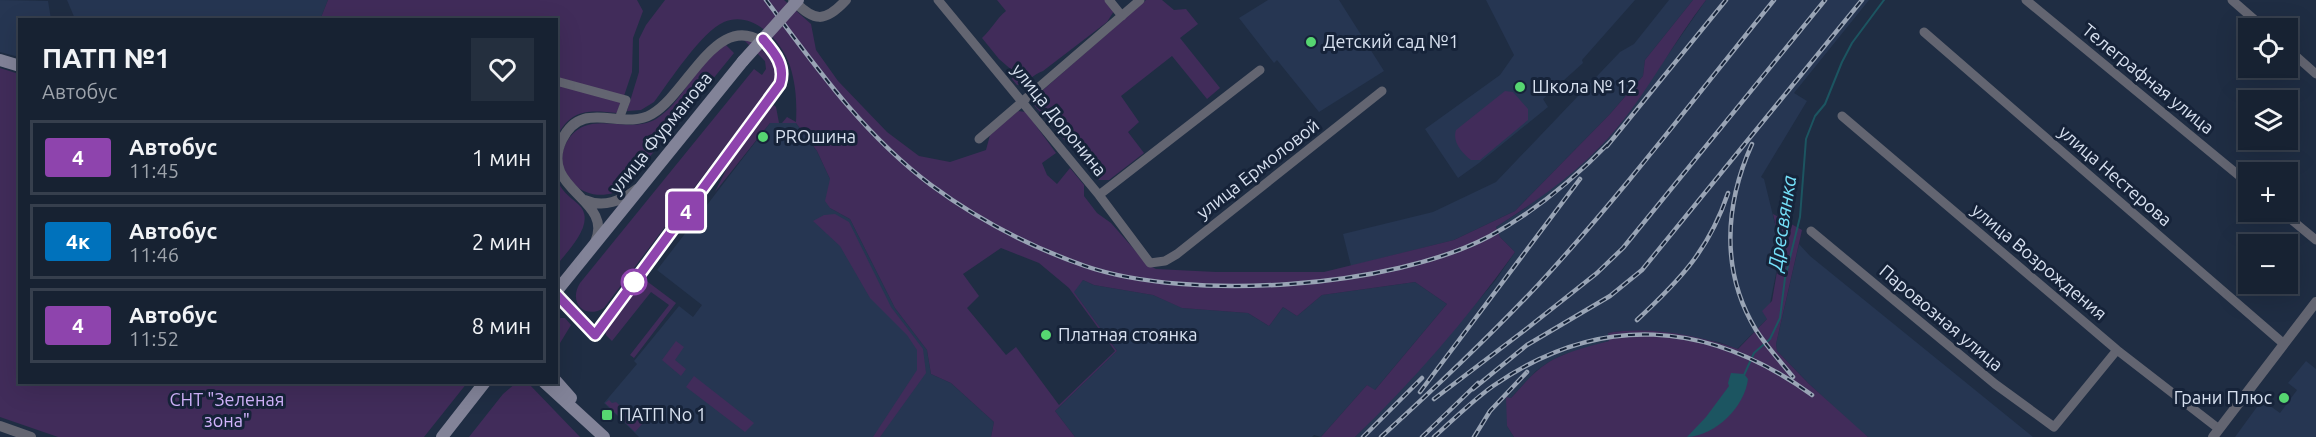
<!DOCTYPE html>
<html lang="ru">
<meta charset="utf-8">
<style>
:root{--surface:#172232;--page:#242f3e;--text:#f1f3f6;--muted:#9ea4ac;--line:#363f4d}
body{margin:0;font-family:Ubuntu,sans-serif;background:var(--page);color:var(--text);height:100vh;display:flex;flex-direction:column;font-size:22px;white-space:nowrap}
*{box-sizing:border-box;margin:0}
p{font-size:20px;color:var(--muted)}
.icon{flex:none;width:33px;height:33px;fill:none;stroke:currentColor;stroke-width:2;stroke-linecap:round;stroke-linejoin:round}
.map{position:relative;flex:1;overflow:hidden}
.details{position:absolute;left:18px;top:18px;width:540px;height:366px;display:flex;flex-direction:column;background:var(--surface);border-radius:0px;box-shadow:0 6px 24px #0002,0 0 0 2px var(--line)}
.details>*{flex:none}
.badge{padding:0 12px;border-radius:4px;font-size:21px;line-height:39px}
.controls{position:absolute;left:2238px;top:18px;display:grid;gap:12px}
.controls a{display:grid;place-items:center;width:60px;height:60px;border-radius:0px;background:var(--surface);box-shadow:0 6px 24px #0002,0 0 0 2px var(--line);font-size:30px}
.map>.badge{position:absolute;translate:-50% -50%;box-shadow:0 0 0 3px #fff}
.round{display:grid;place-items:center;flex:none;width:63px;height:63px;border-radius:0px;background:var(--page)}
.head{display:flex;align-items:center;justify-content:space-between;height:102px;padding:0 24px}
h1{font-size:28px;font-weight:600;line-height:45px}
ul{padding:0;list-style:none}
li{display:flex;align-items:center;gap:18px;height:75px;margin:0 12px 9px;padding:0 12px;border:3px solid var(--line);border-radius:0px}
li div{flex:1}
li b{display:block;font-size:22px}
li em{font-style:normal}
li .badge{min-width:66px;font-weight:700;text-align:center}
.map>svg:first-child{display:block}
.built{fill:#263652}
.green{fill:#412c5a;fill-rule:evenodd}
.water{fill:#1c5561}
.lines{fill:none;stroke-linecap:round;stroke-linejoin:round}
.stream{stroke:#1c5561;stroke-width:2}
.minor{stroke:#636571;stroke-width:9}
.tertiary{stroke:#636571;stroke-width:10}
.secondary{stroke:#828398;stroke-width:12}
.rail-casing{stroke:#99a4b5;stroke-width:4.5}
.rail{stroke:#162339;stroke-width:2;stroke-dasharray:7;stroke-linecap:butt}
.secondary-bridge{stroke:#828398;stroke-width:12}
.line-casing{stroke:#fff;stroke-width:14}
.line{stroke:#8e44ad;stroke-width:9}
.poi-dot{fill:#56d671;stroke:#162339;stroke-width:2}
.stop-dot{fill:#fff;stroke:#8e44ad;stroke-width:3}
.labels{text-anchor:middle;stroke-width:6;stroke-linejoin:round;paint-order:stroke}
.poi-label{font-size:18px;fill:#d8e1f0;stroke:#162339;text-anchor:start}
.street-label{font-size:18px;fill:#d8e1f0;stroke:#162339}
.park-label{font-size:18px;fill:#d2b4fd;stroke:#162339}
.water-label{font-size:20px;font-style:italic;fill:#75e1fa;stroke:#162339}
</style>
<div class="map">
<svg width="2316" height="437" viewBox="0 0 2316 437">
<rect width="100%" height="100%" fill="#1f2d43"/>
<path class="built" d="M0,0L48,1L51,19L20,20L19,57L0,52Z
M67,0H328L320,20L75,19Z
M1268,0H1339L1384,71L1319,112L1277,60L1274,63L1239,18Z
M1486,0H1635L1582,60L1583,63L1543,99L1548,107L1479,163L1458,178L1425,129L1500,75L1514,55Z
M1669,0H1693L1645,60L1643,76L1610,114L1515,211L1454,240L1351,266L1343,234L1433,212L1496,182L1620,52L1634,44Z
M1706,0H1869L1794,93L1807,101L1761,177L1764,179L1781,248L1767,319L1737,349L1719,342L1653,331H1620L1608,333L1609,341L1563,355L1549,362L1536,371L1511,398L1507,426L1514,437H1355L1412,378L1495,281L1515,252L1500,237L1496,227L1524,209L1596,151L1617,128Z
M770,123H796L817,151L830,179V208L850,219L895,308L927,350L931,374L951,383L994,422L991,437H639L604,403L637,364L634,361L679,306L693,317L702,305L657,270Z
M1799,244L1810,256L2033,437H1868L1861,432L1809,384L1777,351L1776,344Z
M1083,280L1094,285L1153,295L1183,308L1248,313L1269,326L1283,307L1297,316L1322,295L1415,282L1447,304L1374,391L1367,385L1321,437L1314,435L1312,437H1075L1055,411L1117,351L1073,291Z
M2306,361L2316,369V437H2235L2262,400L2280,413L2297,390L2288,383Z"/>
<path class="green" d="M328,0H637L643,11L633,38L632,72L624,96L557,78L556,20H320Z
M665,0H784L811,24L816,50L838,81L887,132L919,156L950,162L986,150L990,135L1018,111L1026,112L1056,153L1042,163L1047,175L1057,184L1070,168L1084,185V196L1097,213L1111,223L1148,265L1156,269L1216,272H1324L1454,240L1515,211L1610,114L1643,76L1645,60L1693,0H1706C1674,41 1650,88 1617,128C1584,168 1540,199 1496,227L1500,237L1515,252C1468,318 1413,381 1355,437H1321L1367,385L1375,390L1447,304L1415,282L1322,295L1297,316L1283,307L1269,326L1248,313L1182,308L1153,295L1094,285L1083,280L1074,292L1117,351L1055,411L1075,437H991L994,422L951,383L931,374L927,350L895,308L850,219L830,208L825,201L830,179L817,151L796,123H782L787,117L796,122C797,103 796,85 790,66C782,41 753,10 724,22C702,31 669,82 654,102L641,110L627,111L639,72V39L646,25ZM1001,248L1039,263L1069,288L1115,351L1059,405L1016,347L1006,355L967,308L979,296L963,274Z
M997,0H1105L1114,11L1107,22L1043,71C1033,74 1028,83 1017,85L1012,79L1014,72L999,59L982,38C992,29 996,19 1006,11Z
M1146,0H1162L1174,10L1186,9L1198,24L1180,38L1220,88L1207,99L1172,56L1121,96L1139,122L1128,132L1144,153L1109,180H1099L1034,105L1036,96Z
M733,34C751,34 772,57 777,74L775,80L604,308C584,320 568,302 580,283L754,69L762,75L766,69L765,61L744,40L738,38L725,44L734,53L626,186C591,213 543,173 570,137C591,109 629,135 656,119C687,100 702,49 733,34Z
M0,68L19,74L20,382L467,383L424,437H58L0,417Z
M557,84L621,101L617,113C588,110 572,109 557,136Z
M1505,91L1513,92L1528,109V120L1480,160H1471C1462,153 1452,142 1456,130Z
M774,105L776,107L779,123H770L715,192L733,156L768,108Z
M557,179C561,191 569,196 578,204C598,222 568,250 557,265Z
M835,214L849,222L891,307L923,349L926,373L880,437H873L917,370V350L907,335L870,298L840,246L813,221L824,215Z
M1773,214L1802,230L1776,344L1777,351L1809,384L1868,437H1514L1507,426L1506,397L1511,398C1520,389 1528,378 1538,370C1558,353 1584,348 1609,341L1608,333C1650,326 1697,335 1738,349L1767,319L1762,311L1772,301L1781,248Z
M644,279L676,303L634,358L630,355L669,305L651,292L612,341L606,335L605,330Z
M561,318H565L571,325L557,348V319Z
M676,341L684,347L675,360L686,369L681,376L662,360Z
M694,376L754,423L745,432L686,387Z
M516,383L529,384L580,437H469L503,394Z
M609,400L612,403L616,402L631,416L637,414L643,408L651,414L635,432L605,403Z"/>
<path class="water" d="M1731,373L1744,374L1748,379C1745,406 1716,436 1687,437L1706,417L1729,386L1728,383Z"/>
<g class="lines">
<path class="stream" d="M1744,375L1754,353L1770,339L1780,318L1785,278L1800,217L1806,139L1815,116L1825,104L1842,62L1852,43L1884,0"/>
<path class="minor" d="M938,0L1099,195L1150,263L1165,261L1177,254L1382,91
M1109,0L1122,16
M2026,0L2248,183
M2232,0L2264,28
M1924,32L2284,344
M2288,49L2316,74
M556,81L626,100L619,119
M1842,116L2117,350L2219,429
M979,139L1140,0
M1099,195L1260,70
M2282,212L2316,240
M1811,231L1995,384L2054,427L2117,350"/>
<path class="tertiary" d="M793,0C814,22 825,23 846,0
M585,200C603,208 622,201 637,189
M556,294L595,335L780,84C785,71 780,61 772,50C720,0 690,92 652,114C622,132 582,97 562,140C538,190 615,199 595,242
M0,426L31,437
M2213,437L2316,302"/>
<path class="secondary" d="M0,60L20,66
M556,292L743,61
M556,381L571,398
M544,382L604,437
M442,437L485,382"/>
<defs>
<path id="rail" d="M766,0C816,67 863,134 931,185C977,219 1031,247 1085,266C1190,302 1392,288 1490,236C1536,211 1575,178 1611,141
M1752,144C1725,204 1720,271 1756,330C1767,347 1781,362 1793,377
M1607,146L1726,0
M1637,320C1680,280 1709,250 1728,193
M1473,389L1527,345L1610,296L1642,270L1862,0
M1420,392L1580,179
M1434,399L1525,330L1597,273L1623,248L1825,0
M1363,437L1422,378
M1381,437C1435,388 1488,338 1538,285C1622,194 1697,95 1774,0
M1422,437L1478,383
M1434,437C1453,420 1472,401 1493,386C1600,312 1708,320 1812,395
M1474,437L1490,411L1527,372"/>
</defs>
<use href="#rail" class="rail-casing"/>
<use href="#rail" class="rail"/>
<path class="secondary-bridge" d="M743,61L798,0"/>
</g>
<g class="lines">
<defs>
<path id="line" d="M556,294L595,335L780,84C786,65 774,52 763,39"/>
</defs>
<use href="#line" class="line-casing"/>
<use href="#line" class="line"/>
</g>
<g class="poi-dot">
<circle cx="1311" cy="42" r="6"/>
<circle cx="1520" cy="87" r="6"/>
<circle cx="763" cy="137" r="6"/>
<circle cx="1046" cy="335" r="6"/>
<circle cx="2284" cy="398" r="6"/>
<rect x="601" y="409" width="12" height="12" rx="3"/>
</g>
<circle class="stop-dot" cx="634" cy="282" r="12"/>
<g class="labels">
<g class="poi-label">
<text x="1323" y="48">Детский сад №1</text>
<text x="1532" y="93">Школа № 12</text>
<text x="775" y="143">PROшина</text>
<text x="1058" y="341">Платная стоянка</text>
<text x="2272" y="404" text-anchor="end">Грани Плюс</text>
<text x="619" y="421">ПАТП No 1</text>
</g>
<g class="street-label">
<text transform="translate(2148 79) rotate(39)" y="6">Телеграфная улица</text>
<text transform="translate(1059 120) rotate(51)" y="6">улица Доронина</text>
<text transform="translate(661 133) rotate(-51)" y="6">улица Фурманова</text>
<text transform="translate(1258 169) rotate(-38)" y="6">улица Ермоловой</text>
<text transform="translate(2115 176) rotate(41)" y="6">улица Нестерова</text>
<text transform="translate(2039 262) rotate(40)" y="6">улица Возрождения</text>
<text transform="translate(1941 318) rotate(40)" y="6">Паровозная улица</text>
</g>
<g class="park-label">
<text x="227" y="406">СНТ "Зеленая<tspan x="227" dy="21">зона"</tspan></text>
</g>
<g class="water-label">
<text transform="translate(1782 223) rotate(-81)" y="7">Дресвянка</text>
</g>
</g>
</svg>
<div class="controls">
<a><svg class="icon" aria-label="locate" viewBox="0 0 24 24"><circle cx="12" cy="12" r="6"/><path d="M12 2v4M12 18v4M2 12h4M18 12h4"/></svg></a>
<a><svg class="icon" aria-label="layers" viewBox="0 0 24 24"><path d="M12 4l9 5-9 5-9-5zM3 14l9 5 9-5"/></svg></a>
<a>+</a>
<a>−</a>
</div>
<b class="badge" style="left:686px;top:211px;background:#8e44ad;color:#fff">4</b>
<section class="details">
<div class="head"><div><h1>ПАТП №1</h1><p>Автобус</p></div><a class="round"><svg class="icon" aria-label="heart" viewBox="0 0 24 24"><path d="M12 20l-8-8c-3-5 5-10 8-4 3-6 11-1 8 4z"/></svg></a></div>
<ul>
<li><span class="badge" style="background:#8e44ad;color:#fff">4</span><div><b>Автобус</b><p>11:45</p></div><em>1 мин</em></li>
<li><span class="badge" style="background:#0072bc;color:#fff">4к</span><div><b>Автобус</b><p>11:46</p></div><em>2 мин</em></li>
<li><span class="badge" style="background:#8e44ad;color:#fff">4</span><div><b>Автобус</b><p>11:52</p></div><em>8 мин</em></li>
</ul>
</section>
</div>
